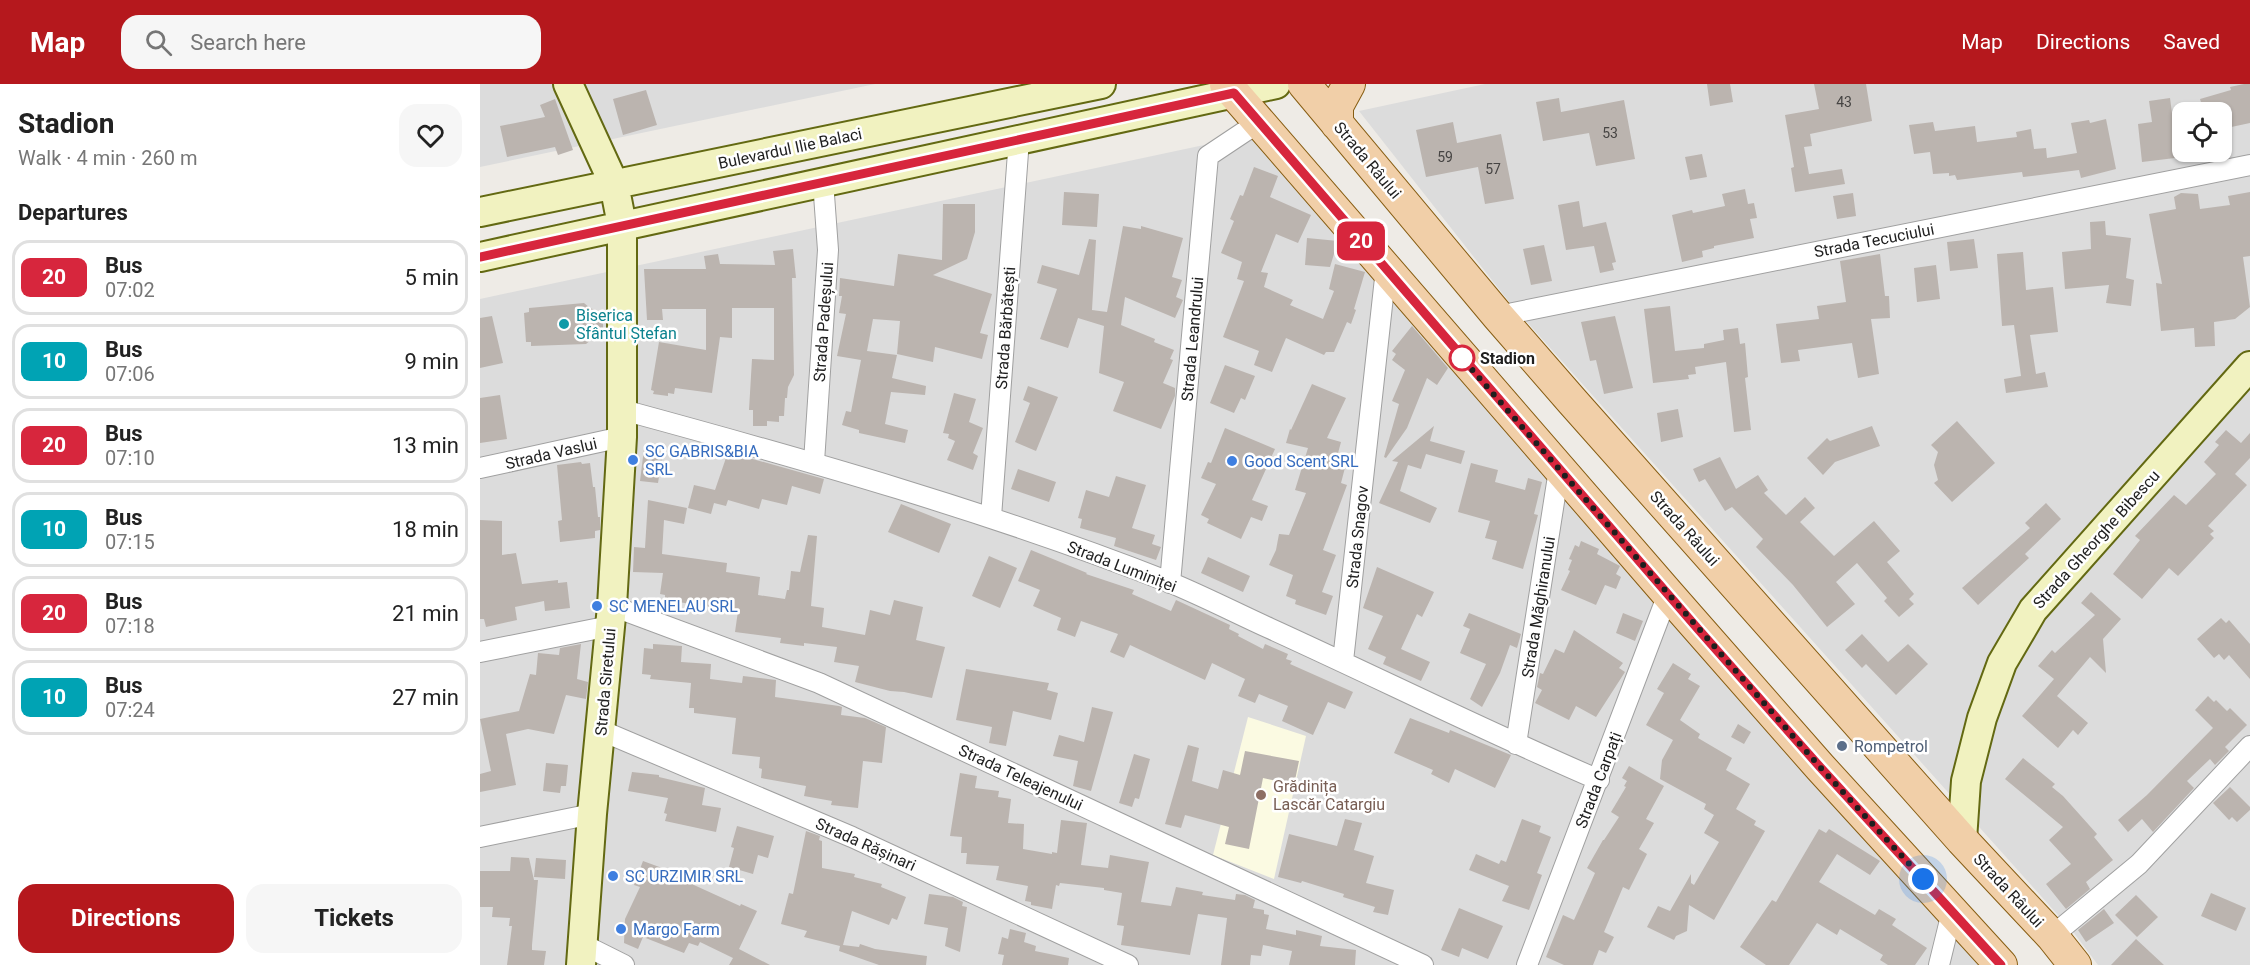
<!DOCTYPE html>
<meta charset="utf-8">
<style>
:root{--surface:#fff;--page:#f6f6f6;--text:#222;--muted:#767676;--line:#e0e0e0;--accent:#b5181d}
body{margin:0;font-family:Roboto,sans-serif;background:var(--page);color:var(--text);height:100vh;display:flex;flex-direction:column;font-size:22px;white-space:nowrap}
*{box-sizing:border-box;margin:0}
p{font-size:20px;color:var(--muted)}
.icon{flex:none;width:33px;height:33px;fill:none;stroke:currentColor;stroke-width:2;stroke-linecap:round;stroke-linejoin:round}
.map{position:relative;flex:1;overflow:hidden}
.details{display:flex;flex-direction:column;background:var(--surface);width:480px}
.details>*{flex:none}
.badge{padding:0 12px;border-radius:9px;font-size:21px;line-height:39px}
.buttons{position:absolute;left:1692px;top:18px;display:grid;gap:12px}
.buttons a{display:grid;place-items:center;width:60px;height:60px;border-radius:12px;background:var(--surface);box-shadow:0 2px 4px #0004;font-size:30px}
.you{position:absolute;width:30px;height:30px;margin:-15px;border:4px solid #fff;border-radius:50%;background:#1a73e8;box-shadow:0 0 0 9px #1a73e833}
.map>.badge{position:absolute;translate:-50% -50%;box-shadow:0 0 0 3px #fff}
h2{padding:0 18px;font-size:22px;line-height:54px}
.round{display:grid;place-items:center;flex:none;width:63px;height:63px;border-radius:18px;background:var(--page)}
.overview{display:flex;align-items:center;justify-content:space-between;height:102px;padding:0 18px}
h1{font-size:28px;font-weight:700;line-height:45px}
.primary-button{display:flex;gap:12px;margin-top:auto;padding:12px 18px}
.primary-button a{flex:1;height:69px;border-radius:18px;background:var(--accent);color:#fff;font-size:24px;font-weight:700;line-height:69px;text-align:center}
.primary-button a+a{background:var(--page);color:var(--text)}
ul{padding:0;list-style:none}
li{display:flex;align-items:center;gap:18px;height:75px;margin:0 12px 9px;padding:0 6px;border:3px solid var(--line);border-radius:18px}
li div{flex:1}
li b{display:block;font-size:22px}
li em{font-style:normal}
li .badge{min-width:66px;font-weight:700;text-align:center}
header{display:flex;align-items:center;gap:36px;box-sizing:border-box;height:84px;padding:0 30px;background:var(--accent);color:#fff}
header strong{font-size:28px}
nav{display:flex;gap:33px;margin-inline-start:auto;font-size:21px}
.search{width:420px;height:54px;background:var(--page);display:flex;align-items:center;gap:15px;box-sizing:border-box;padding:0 21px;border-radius:18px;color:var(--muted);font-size:22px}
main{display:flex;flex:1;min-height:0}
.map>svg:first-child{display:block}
.residential{fill:#dcdcdc;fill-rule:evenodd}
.education{fill:#fbfae2}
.building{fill:#bbb4af}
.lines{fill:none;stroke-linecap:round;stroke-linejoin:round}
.street-casing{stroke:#a0a0a0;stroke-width:22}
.secondary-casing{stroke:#636912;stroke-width:32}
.primary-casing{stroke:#875d12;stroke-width:34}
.street{stroke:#fff;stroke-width:20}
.secondary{stroke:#f1f2c0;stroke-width:28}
.primary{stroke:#f1cfa8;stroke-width:32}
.line-casing{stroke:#fff;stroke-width:14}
.line{stroke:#d7263d;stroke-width:9}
.walk{stroke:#1f1f1f;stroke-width:6;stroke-dasharray:0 10.8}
.culture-dot{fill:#0f9aa8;stroke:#fff;stroke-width:2}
.stop-dot{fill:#fff;stroke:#d7263d;stroke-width:3}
.shop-dot{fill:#3f7fe0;stroke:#fff;stroke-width:2}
.service-dot{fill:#5c6f8a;stroke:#fff;stroke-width:2}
.education-dot{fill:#8d6e63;stroke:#fff;stroke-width:2}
.labels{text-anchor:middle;stroke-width:5;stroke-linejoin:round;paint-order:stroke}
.number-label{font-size:14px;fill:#464443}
.street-label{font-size:16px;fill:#1f1f1f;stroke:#fff}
.culture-label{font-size:16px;fill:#0d838f;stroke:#fff;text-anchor:start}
.stop-label{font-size:16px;font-weight:bold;fill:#1f1f1f;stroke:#fff;text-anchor:start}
.shop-label{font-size:16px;fill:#366cbe;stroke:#fff;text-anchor:start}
.service-label{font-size:16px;fill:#4e5e75;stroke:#fff;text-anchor:start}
.education-label{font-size:16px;fill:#785e54;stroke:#fff;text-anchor:start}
</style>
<header>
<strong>Map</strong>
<div class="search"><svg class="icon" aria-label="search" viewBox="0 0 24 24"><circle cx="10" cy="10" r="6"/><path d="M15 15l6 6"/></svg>Search here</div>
<nav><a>Map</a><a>Directions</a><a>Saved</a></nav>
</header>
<main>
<section class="details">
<div class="overview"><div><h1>Stadion</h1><p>Walk · 4 min · 260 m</p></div><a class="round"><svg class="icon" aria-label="heart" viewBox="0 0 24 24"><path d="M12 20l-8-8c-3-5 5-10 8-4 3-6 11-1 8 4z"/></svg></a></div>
<h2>Departures</h2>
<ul>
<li><span class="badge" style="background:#d7263d;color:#fff">20</span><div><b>Bus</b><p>07:02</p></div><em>5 min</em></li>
<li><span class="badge" style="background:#00a3b4;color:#fff">10</span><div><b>Bus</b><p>07:06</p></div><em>9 min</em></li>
<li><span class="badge" style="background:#d7263d;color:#fff">20</span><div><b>Bus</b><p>07:10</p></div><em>13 min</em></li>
<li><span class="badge" style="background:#00a3b4;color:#fff">10</span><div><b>Bus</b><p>07:15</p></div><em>18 min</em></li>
<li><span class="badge" style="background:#d7263d;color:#fff">20</span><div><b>Bus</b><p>07:18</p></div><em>21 min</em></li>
<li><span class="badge" style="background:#00a3b4;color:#fff">10</span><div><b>Bus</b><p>07:24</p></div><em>27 min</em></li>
</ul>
<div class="primary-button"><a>Directions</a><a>Tickets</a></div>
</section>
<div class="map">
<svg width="1770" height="881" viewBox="0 0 1770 881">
<rect width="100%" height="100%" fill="#eeebe6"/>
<path class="residential" d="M0,0H395L0,83Z
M1005,0H1770V881H1618L1594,849L1030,219L879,27ZM1702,28H1742V68H1702Z
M771,51L1500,881H0V215Z"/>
<path class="education" d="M768,633L826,652L794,795L733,771Z"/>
<path class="building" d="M1227,0H1250L1253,18L1230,22Z
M1334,0H1386L1392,37L1330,50L1332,62L1324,63L1329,90L1362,85L1365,100L1315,108L1311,84L1314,83L1305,31L1339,25Z
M1764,0H1770V39L1742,45V28H1724L1720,15L1751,6L1750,3Z
M166,6L177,41L143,51L133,15Z
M1079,14L1081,28L1144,16L1155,75L1116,82L1109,49L1063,57L1056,18Z
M1690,14L1692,29L1702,27V53L1693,55L1695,74L1662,78L1658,40L1672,38L1669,17Z
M75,15L93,66L78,71L75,63L27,73L20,42L65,33L60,21Z
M1626,35L1636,85L1601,94L1599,86L1543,93L1542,88L1477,96L1475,91L1469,92V89L1453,90L1450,68L1434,70L1429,41L1453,38L1455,47L1495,42L1497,58L1537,53L1536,48L1551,45L1554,65L1566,64L1567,74L1597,69L1591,39L1609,36L1610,39Z
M973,38L977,59L1021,50L1034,115L1005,120L998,83L946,93L936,46Z
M1222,70L1227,93L1210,96L1205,73Z
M774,83L798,92L790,113L831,131L818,159L796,150L781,188L788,189L784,203L813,216L810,221L843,235L854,207L849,205L855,180L885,188L874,225L876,226L871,240L867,238L854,268H846L844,271L806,254L792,288L774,281L779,267L743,253L764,197L757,195L762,178L741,169L754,137L750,135L760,111L763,112Z
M1265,105L1268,120L1274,119L1277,134L1270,135L1274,154L1234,162V164L1222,167L1223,173L1202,178L1192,131L1212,126L1213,129L1245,122L1242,110Z
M584,108L619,110L617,143L582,141Z
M1770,108V172L1763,173L1770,223L1755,235L1734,238L1735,262L1715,263L1714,244L1681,247L1676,199L1682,200L1669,130L1696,125L1694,113L1701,109L1718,110L1720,125L1750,121L1748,112Z
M1373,109L1376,132L1357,135L1353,112Z
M1099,117L1103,143L1126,138L1136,178L1132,179L1134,186L1120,189L1114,162L1086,166L1078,121Z
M463,120H495V148L487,175L453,191L512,210L500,249L508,251L502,275L455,263L453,278L417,270L420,237L393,235L387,267L417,271L412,294L446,302L445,311L411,308L405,340L428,346L425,359L379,349V346L362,341L366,327L371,328L381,276L357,272L366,230L359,229L362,212H359L360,194L414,202L418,170L462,176Z
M1625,137L1626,151L1651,154L1646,194L1654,196L1651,222L1626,219L1629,201L1585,205L1582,168L1611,165L1610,138Z
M643,142L661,145V142L703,154L692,193L702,196L696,213L703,216L695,234L645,213L641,241L675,255L674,258L694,266L690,275L693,276L683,299L695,304V312L681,345L633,327L644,298L619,289L624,242L598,234L588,264L560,255L577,205L557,199L562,181L599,191L609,155L616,156L612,226L627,228Z
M827,154L858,157L850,183L825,181Z
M1494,155L1498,184L1470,187L1467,158Z
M1064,161L1072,197L1051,201L1043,165Z
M313,165L316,194H312L314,291L308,303L307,314H305L304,332H299V338L287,337V342H273V326H269L272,275L294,276V224H252V254L240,253L232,309L195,304L194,310L188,309V312L173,310L174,307L171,306L179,258L226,266V225H182L183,236H167L164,185H226L224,172L238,170L240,180L295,181L293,167Z
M1543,168L1546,206L1573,203L1578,248L1550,251L1556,290L1565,288L1568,303L1526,309L1524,295L1541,292L1534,241L1522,242L1517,170Z
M1400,170L1405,212H1409L1410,234L1391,235L1399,290L1378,294L1372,259L1318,266L1320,277L1301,279L1296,240L1339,235L1337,222L1366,218L1360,177Z
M1456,181L1460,215L1437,218L1434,184Z
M104,219L110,224L120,228L123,234V246L106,260L51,262V258H46L44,229L49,228V224Z
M1190,222L1195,267L1224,264V260L1244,256L1243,246L1258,244L1260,260L1265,259L1268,293L1265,294L1271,346L1254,348L1246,278L1215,283L1216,290L1208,291L1209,295L1173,299L1164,225Z
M12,232L23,279L0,284V234Z
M1135,232L1153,304L1124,310L1116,276L1110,277L1101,238Z
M932,242L968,284L957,301L947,294L927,344L906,374L904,373L919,320L912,317L925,286L912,276L916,270L912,267Z
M745,281L775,292L765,316L761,314L754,329L730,319Z
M832,300L866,314L847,354L861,358L857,373L867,376L861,399L867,401L843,466L856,471L842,508L853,512L846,531L815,520L816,516L806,512L813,491L789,481L796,466L799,450L809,451L826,409L815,406L828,364L806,359L810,345L811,346Z
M548,302L578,313L556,367L535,358L550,319L543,316Z
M474,309L496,315L489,338L503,344L493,369L498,372L493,386L467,376L475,357L468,354L469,350L463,349Z
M20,311L27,355L0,359V314Z
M1198,325L1203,353L1181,358L1177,329Z
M1477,337L1515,379L1472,418L1454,399L1458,396L1454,381L1458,368L1451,361Z
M954,342L950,357L985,367L981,380L946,370L941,385L928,381L920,407L957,424L950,439L899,419L918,378L912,377Z
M1392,342L1400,362L1355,378L1343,391L1327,374L1347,354L1350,357Z
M745,344L795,365L772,416L788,422L782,437L771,433L761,455L727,439L729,435L721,431L736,400L721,394L728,378L731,379Z
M1746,346L1761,359L1770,349V374L1755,390L1767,401L1728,442L1734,447L1730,450L1734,454L1698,492L1689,484L1662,515L1633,490L1660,456L1655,452L1694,411L1706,421L1736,390L1724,378L1739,361L1735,358Z
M164,365L183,368L178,399L160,397Z
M248,368L344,395L340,410L312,402L307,421L282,415L279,425L248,416L246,422L234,419L231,430L208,424L214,401L235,406Z
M1240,373L1256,405L1278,391L1288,406L1284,409L1306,431L1325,413L1335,424L1320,438L1354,472L1394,437L1420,467L1407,478L1434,510L1429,515L1434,520L1419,533L1404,517L1407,514L1377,479L1356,498L1375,520L1347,543L1313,501L1276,463L1283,455L1252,423L1245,427L1225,395L1219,398L1213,385Z
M101,378L102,380L110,379L113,403H115L118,433H120V446L115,447V454L80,458L78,437L82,436L77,381Z
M991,379L1018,386L1015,398L1045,406L1048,394L1062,398L1054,430L1058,431L1043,485L1012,475L1017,457L1005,454L1010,437L978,428Z
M538,385L576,398L569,418L531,405Z
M636,392L666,401L652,444L675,451L672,460L681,463L676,476L634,462L636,454L600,444L602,435L598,434L606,406L629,413Z
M168,416L207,424L204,440L184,436L182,470L247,479L246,488L280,493L278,511L305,515L307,506H309L311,487L320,488L328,451L337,452L331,522L344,524L342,543L385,551L390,526L410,531L414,516L443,523L436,556L465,563L452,614L424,608L410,607L375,598L379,582L354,578L357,563L324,559V562L300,559L301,554L255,548L258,527L185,516V511L180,510L183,489L153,488L154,463L165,464Z
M1566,419L1581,435L1545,470L1549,474L1498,521L1482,504L1550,444L1545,439Z
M421,420L471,440L459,469L408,448Z
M0,436L22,437V471L36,469L42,500L78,496V499L87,498L90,524L65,527L64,517L35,523L37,536L6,543L4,535H0Z
M1101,457L1119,465L1117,470L1140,482L1136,490L1141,493L1136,505L1125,501L1116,521L1081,506L1090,487L1088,486L1092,476L1089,475L1095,461L1099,463Z
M551,466L607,489L606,490L654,506L652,510L691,527L696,516L750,541L749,545L759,550L758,552L783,565L785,560L808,570L806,575L812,577L810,580L873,608L865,625L848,618L833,651L802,637L808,622L779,610L775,619L758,612L765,595L732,579L725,596L650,561L644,574L630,568L638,550L601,537L595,553L577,546L581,534L553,522L560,506L538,497Z
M509,472L537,484L520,524L492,512Z
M728,473L770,492L763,508L721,489Z
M897,483L954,508L942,533L937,530L921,565L950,578L941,597L903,580L906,573L888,565L903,532L883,524Z
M1611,508L1641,535L1623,555L1626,589L1610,573L1577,612L1608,639L1598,651L1593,646L1578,664L1542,632L1574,595L1558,582L1572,566L1575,569L1615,531L1601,519Z
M989,529L1041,550L1037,564L1030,561L1020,589L1002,623L990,615L1006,580L980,569L990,545L983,542Z
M1143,529L1163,537L1155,557L1136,549Z
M1741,534L1746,539L1749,536L1770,560V595L1749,571L1744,576L1739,570L1734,574L1717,555Z
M1094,546L1143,579L1139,584L1145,588L1116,633L1096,622L1089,636L1055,619L1062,606L1057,603L1060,589L1063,590L1075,565L1084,569Z
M1382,550L1408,578L1428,560L1448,580L1416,611L1386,580L1382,584L1365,566Z
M101,560L97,595L108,598L106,615L86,611L74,650L48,645L26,650L36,701L0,708V690L11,687L0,635L39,627L50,590L56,591L58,569L79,571L80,564Z
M173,560L202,562L201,578L231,580L230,595L262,599L263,592L296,596L295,613L359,622L362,623L361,631L385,634L406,643L402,679L383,677L378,724L351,721L352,717L324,712L326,702L281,694L282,685L279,684L280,673L252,670L256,634L214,629V624H209L211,599L170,595L171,591L162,590L164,564L173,565Z
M1193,579L1211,590L1208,595L1220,602L1200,636L1220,650L1218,654L1252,674L1246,686L1270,700L1256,725L1276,737L1274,741L1285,747L1234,836L1209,821L1207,847L1196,852L1194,856L1167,843L1178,822L1190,827L1211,790V799L1214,801L1239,758L1224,749L1234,731L1224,725L1226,720L1180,695L1182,676L1193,656L1166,641L1184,609L1177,605Z
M486,585L569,599L567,606L578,609L571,636L533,627L526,662L509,659L512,643L476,636Z
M1728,612L1734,618L1736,616L1747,627L1750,624L1767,641L1745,663L1749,667L1735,681L1730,675L1707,697L1714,704L1673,748L1662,735L1648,748L1638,736L1667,711L1733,644L1715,626Z
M612,623L633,628L611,707L593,702L598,677L573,672L579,651L604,658Z
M930,634L969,649L970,646L1031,671L1015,704L975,685L969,699L951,690L953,686L914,669Z
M1258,640L1271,648L1264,660L1251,653Z
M708,661L719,664L712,697L738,705L743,686L760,691L765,667L819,677L814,701L783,694L769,765L745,760L749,743L705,731L701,744L685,740Z
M654,670L670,675L659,715L655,714L652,723L639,719Z
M1543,674L1575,700L1572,703L1583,712L1617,750L1614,753L1633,776L1606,798L1610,805L1586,825L1566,800L1591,780L1569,756L1583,743L1525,695Z
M66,679L88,681L86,702H81L80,709L63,707Z
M1149,682L1184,702L1166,735L1174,739L1159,765L1167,770L1149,806L1143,803L1124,848L1134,853L1126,869L1119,866L1113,881H1084L1066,873L1083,831L1094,836L1115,789L1107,784L1123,756H1124L1139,733L1131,728L1146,703L1144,702L1147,697L1142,694Z
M152,688L179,691V693L225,704L222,721L241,724L236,748L185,737L187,730L184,729L188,714L148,707Z
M480,689L497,692L495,704L519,707L518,713L531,715L528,739L544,740L543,765L572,770V768L577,769L581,736L607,739L601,781L628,784L630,771L669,778L661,818L691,822L696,803L723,808L722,811L755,816L756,810L765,811L775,816L773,824L784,826V830L789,831L786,845L816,851V846L842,852L840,862L876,866L875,881H809L812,867L783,861L781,872L771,871L770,881H741L747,834L718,830L710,871L641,861L644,842L637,841L642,809L624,806V804L580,799L579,802L576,801L572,825L551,821V818L545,817L548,802L516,796L519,782L486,780L487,769H481L482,753L470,752Z
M1750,703L1770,723V726L1757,738L1752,733L1749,736L1733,719Z
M865,735L882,739L874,766L894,772L886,799L914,806L908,831L893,828L895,823L863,813L864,810L822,797L821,799L798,793L809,750L857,762Z
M1042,735L1061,742L1059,748L1071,753L1057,789L1062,791L1049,826L1022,817L1029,802L989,786L996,770L1019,780L1021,776L1026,778Z
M257,742L294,752L288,774L278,771L273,790L249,783L254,764L251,763Z
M1339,745L1346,749L1349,745L1400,777L1390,791L1357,770L1339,798L1395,831L1399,825L1416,835L1412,841L1447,864L1435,881H1408L1400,876L1403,871L1360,845L1357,851L1337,839L1309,881H1286L1260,863L1292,816L1296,818Z
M326,747L340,752L339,756L342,757V784L375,790L374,793L402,800L401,803L426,813L417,836L412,834L409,841L372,827L363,861L379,863L380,860L395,865L447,872L446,881H399L359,867L360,862L324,853L327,847L301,840L309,809L313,810Z
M31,773L49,774L54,796H58L52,861V866L66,867L64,881H27L32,842H29L30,834L12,833L13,823H0V787H30Z
M56,774L86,776L85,795L54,793Z
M163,777L193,788L192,791L260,822L261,820L277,827L259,865L290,881H249L253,874L220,858L218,862L209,859L204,869L163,853L158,865L144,859L145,835L160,803L154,801Z
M1731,809L1766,824L1756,847L1721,832Z
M449,810L473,813L483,818L482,822L487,823L480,868L465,862L468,844L444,840Z
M1656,811L1678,833L1657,853L1635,831Z
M979,824L1023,842L1008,875L982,864L979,873L961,866Z
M1624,825L1634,839L1606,858L1598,846Z
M530,845L546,849L544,858L556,862L555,867L589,874L588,881H522L524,871L518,870L522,853L528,855Z
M1656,855L1684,881H1631Z"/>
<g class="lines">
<defs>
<path id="street" d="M1018,232L1770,81
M143,326C327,376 511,428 689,498C723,512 756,529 789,544C899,594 1007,648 1119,696
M334,378L348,166L343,97
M0,384L142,353
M511,433L539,55
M690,499L728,72L779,38
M132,522L339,599L943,881
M0,568L130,542
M863,577L906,185
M120,646L372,753L648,881
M1036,660L1079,386
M0,753L112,730
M1572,852L1659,780L1770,662
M102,860L144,881
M1047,881L1188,510
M1459,881L1472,828"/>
<path id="secondary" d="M88,0L134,100L142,141V353L132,522L112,730L101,881
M0,128L621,0
M0,173L796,0
M1482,756L1486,697L1502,634L1522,579L1553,526L1770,282"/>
<path id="primary" d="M746,0L1188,510L1340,683L1521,881
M824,0L1018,232L1092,317L1482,756L1572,852L1595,881
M857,40V22L869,0"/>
</defs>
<use href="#street" class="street-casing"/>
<use href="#secondary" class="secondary-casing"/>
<use href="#primary" class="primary-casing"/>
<use href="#street" class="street"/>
<use href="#secondary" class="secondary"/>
<use href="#primary" class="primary"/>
</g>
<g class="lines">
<defs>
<path id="line" d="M0,173L754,9L1218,545L1340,683L1521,881"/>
</defs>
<use href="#line" class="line-casing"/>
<use href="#line" class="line"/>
<path class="walk" d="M982,274L980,272L1340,683L1443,795"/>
</g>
<circle class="culture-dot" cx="84" cy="240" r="6"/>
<circle class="stop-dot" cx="982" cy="274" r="12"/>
<g class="shop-dot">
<circle cx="153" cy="376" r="6"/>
<circle cx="752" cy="377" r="6"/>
<circle cx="117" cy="522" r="6"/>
<circle cx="133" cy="792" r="6"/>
<circle cx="141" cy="845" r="6"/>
</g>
<circle class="service-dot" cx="1362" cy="662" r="6"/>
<circle class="education-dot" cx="781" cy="711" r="6"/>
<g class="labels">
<g class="number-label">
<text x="1364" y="23">43</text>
<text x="1130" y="54">53</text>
<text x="965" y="78">59</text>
<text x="1013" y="90">57</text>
</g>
<g class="street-label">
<text transform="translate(310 64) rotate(-12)" y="6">Bulevardul Ilie Balaci</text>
<text transform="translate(888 76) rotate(50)" y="6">Strada Râului</text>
<text transform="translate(1394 156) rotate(-11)" y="6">Strada Tecuciului</text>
<text transform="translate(343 238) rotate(-86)" y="6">Strada Padeșului</text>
<text transform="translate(525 244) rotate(-86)" y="6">Strada Bărbătești</text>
<text transform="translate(712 255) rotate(-85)" y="6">Strada Leandrului</text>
<text transform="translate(71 369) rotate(-13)" y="6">Strada Vaslui</text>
<text transform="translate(1205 444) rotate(48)" y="6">Strada Râului</text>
<text transform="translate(877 453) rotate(-84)" y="6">Strada Snagov</text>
<text transform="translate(1616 455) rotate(-48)" y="6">Strada Gheorghe Bibescu</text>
<text transform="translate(642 482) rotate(21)" y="6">Strada Luminiței</text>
<text transform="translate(1058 523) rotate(-81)" y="6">Strada Măghiranului</text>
<text transform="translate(125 598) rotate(-85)" y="6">Strada Siretului</text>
<text transform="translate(541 693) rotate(25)" y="6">Strada Teleajenului</text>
<text transform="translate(1118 696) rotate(-69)" y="6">Strada Carpați</text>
<text transform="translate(386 760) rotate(24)" y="6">Strada Rășinari</text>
<text transform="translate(1529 806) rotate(47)" y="6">Strada Râului</text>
</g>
<g class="culture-label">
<text x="96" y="237">Biserica<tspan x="96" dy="18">Sfântul Ștefan</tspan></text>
</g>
<g class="stop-label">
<text x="1000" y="280">Stadion</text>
</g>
<g class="shop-label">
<text x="165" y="373">SC GABRIS&amp;BIA<tspan x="165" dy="18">SRL</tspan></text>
<text x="764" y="383">Good Scent SRL</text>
<text x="129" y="528">SC MENELAU SRL</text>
<text x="145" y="798">SC URZIMIR SRL</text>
<text x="153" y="851">Margo Farm</text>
</g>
<g class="service-label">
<text x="1374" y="668">Rompetrol</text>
</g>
<g class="education-label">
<text x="793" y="708">Grădinița<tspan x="793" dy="18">Lascăr Catargiu</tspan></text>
</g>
</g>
</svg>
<div class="buttons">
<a><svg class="icon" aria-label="locate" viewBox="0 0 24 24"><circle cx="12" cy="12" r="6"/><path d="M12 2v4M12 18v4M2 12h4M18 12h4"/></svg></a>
</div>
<div class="you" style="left:1443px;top:795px"></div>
<b class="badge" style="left:881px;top:157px;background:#d7263d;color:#fff">20</b>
</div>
</main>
